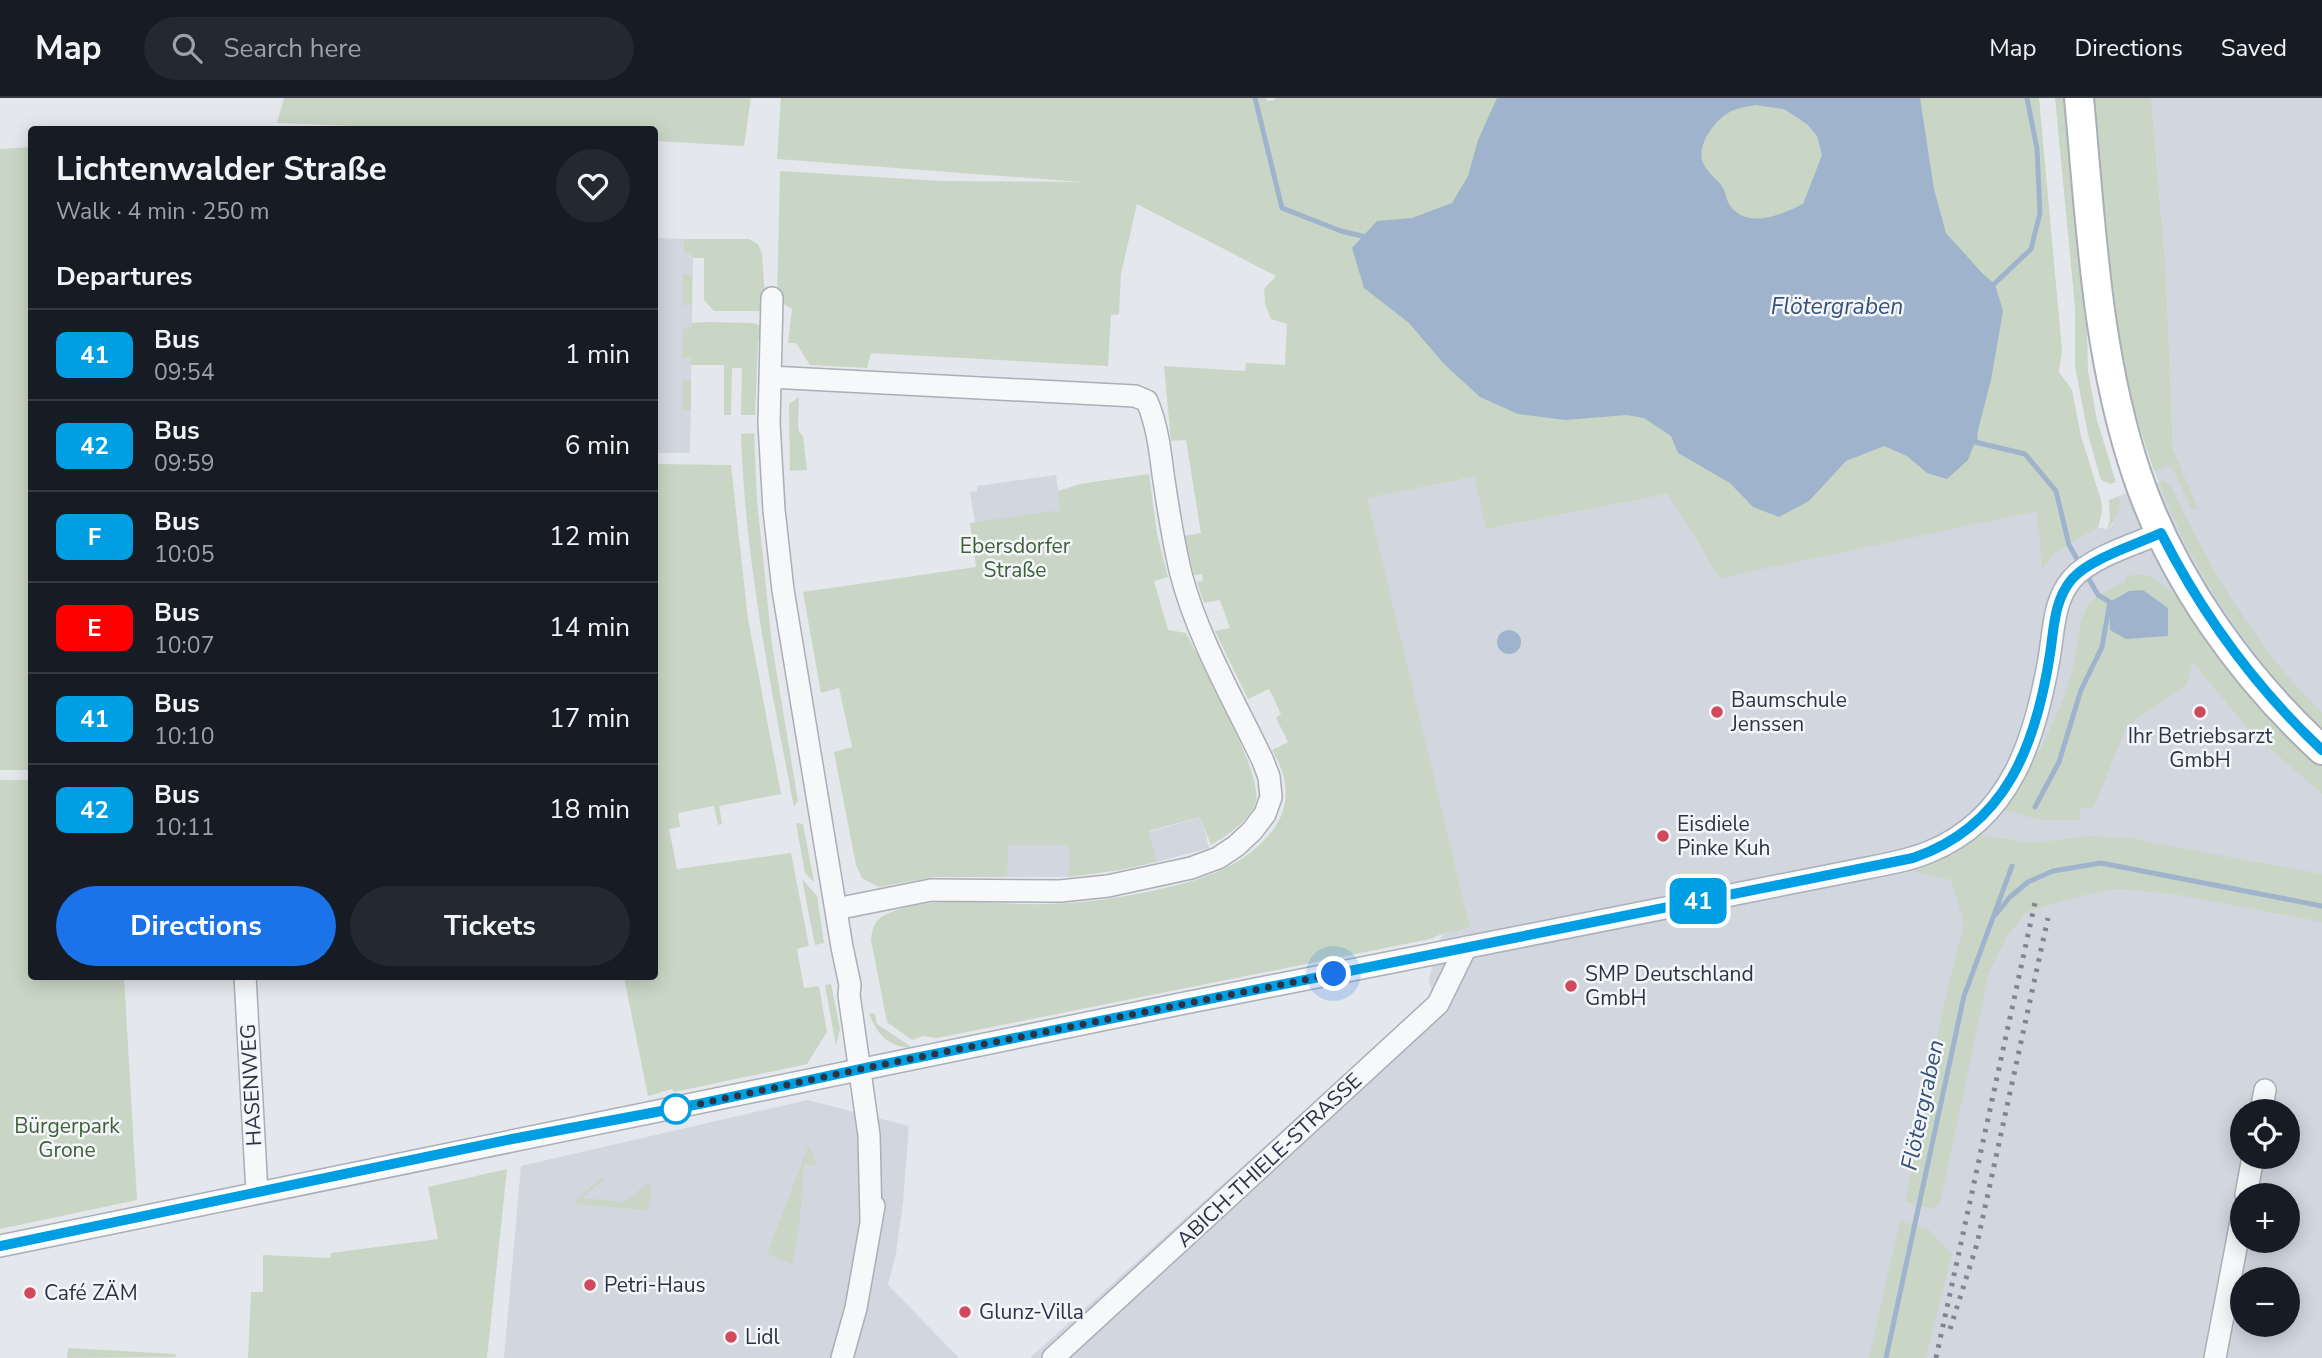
<!DOCTYPE html>
<meta charset="utf-8">
<style>
:root{--surface:#171b24;--page:#242831;--text:#f1f3f6;--muted:#9ea1a6;--line:#363941;--accent:#1a73e8}
body{margin:0;font-family:"Nunito Sans",sans-serif;background:var(--page);color:var(--text);height:100vh;display:flex;flex-direction:column;font-size:26px;white-space:nowrap}
*{box-sizing:border-box;margin:0}
p{font-size:23px;color:var(--muted)}
.icon{flex:none;width:38px;height:38px;fill:none;stroke:currentColor;stroke-width:2;stroke-linecap:round;stroke-linejoin:round}
.map{position:relative;flex:1;overflow:hidden}
.sheet{position:absolute;left:28px;top:28px;width:630px;height:854px;display:flex;flex-direction:column;background:var(--surface);border-radius:7px;box-shadow:0 4px 18px #0003}
.sheet>*{flex:none}
.badge{padding:0 14px;border-radius:10px;font-size:24px;line-height:46px}
.tools{position:absolute;left:2230px;top:1001px;display:grid;gap:14px}
.tools a{display:grid;place-items:center;width:70px;height:70px;border-radius:50%;background:var(--surface);box-shadow:0 4px 18px #0003;font-size:35px}
.you{position:absolute;width:35px;height:35px;margin:-18px;border:5px solid #fff;border-radius:50%;background:#1a73e8;box-shadow:0 0 0 10px #1a73e833}
.map>.badge{position:absolute;translate:-50% -50%;box-shadow:0 0 0 4px #fff}
h2{padding:0 28px;font-size:26px;line-height:63px}
.round{display:grid;place-items:center;flex:none;width:74px;height:74px;border-radius:37px;background:var(--page)}
.headline{display:flex;align-items:center;justify-content:space-between;height:119px;padding:0 28px}
h1{font-size:33px;font-weight:700;line-height:52px}
.action{display:flex;gap:14px;margin-top:auto;padding:14px 28px}
.action a{flex:1;height:80px;border-radius:42px;background:var(--accent);color:#fff;font-size:28px;font-weight:700;line-height:80px;text-align:center}
.action a+a{background:var(--page);color:var(--text)}
ul{padding:0;list-style:none}
li{display:flex;align-items:center;gap:21px;height:91px;padding:0 28px;border-top:2px solid var(--line)}
li div{flex:1}
li b{display:block;font-size:26px}
li em{font-style:normal}
li .badge{min-width:77px;font-weight:700;text-align:center}
header{display:flex;align-items:center;gap:42px;box-sizing:border-box;height:98px;padding:0 35px;background:var(--surface);border-bottom:2px solid var(--line)}
header strong{font-size:33px}
nav{display:flex;gap:38px;margin-inline-start:auto;font-size:24px}
.search{width:490px;height:63px;background:var(--page);display:flex;align-items:center;gap:18px;box-sizing:border-box;padding:0 24px;border-radius:38px;color:var(--muted);font-size:26px}
.map>svg:first-child{display:block}
.built{fill:#d2d6de;fill-rule:evenodd}
.green{fill:#c9d6c5}
.water{fill:#9fb4cc;fill-rule:evenodd}
.lines{fill:none;stroke-linecap:round;stroke-linejoin:round}
.stream{stroke:#9fb4cc;stroke-width:5}
.minor-casing{stroke:#a9aeb7;stroke-width:24}
.secondary-casing{stroke:#a9aeb7;stroke-width:32}
.minor{stroke:#f7f8fa;stroke-width:21}
.secondary{stroke:#fff;stroke-width:28}
.rail{stroke:#7d8696;stroke-width:5;stroke-dasharray:3.5 7;stroke-linecap:butt}
.line-casing{stroke:#fff;stroke-width:16}
.line{stroke:#009ee3;stroke-width:10}
.walk{stroke:#2b3445;stroke-width:7;stroke-dasharray:0 12.6}
.poi-dot{fill:#d1495b;stroke:#f4f6f9;stroke-width:2.5}
.stop-dot{fill:#fff;stroke:#009ee3;stroke-width:3.5}
.labels{text-anchor:middle;stroke-width:5;stroke-linejoin:round;paint-order:stroke}
.park-label{font-size:21px;fill:#3f6138;stroke:#f4f6f9}
.poi-label{font-size:21px;fill:#2b3445;stroke:#f4f6f9;text-anchor:start}
.street-label{font-size:21px;fill:#2b3445;stroke:#f4f6f9}
.water-label{font-size:23px;font-style:italic;fill:#34527a;stroke:#f4f6f9}
</style>
<header>
<strong>Map</strong>
<div class="search"><svg class="icon" aria-label="search" viewBox="0 0 24 24"><circle cx="10" cy="10" r="6"/><path d="M15 15l6 6"/></svg>Search here</div>
<nav><a>Map</a><a>Directions</a><a>Saved</a></nav>
</header>
<div class="map">
<svg width="2322" height="1260" viewBox="0 0 2322 1260">
<rect width="100%" height="100%" fill="#e4e7ec"/>
<path class="built" d="M2151,0H2322V1260H1030L1428,901L1431,891L1429,880L1442,836L1470,830L1366,400L1476,379L1486,431L1668,396L1916,438L2037,413L2043,471L2055,455L2069,447L2098,430L2108,431L2113,426L2119,413V398L2159,384L2154,373L2173,352L2166,175ZM2242,1013H2287V1059H2242ZM2242,1097H2287V1143H2242ZM2242,1181H2287V1227H2242Z
M655,140L684,141V156H693L690,355H655Z
M1056,377L1061,412L975,425L970,394L977,393V388Z
M1201,719L1209,750L1157,764L1149,734Z
M1007,747H1069V779H1007Z
M808,1002L909,1028L903,1104L896,1155L888,1187L959,1260H504L521,1068Z"/>
<path class="green" d="M284,0H751L744,48L655,43L654,32H461L277,25Z
M781,0H1265L1268,3L1275,2V0H2039L2062,252L2059,274L2072,292L2081,338L2101,402L2102,414L2098,430L2055,455L2042,472L2037,413L1720,480L1668,396L1486,431L1475,379L1367,400L1470,830L1442,836L1430,841L937,940L923,938L912,942L887,924L871,842C872,830 875,821 887,816C926,798 977,805 1019,806C1068,807 1104,803 1152,793C1198,783 1243,771 1273,732C1292,706 1288,678 1272,652L1288,644L1276,620L1281,616L1269,591L1248,601L1215,533L1230,530L1220,502L1204,505L1197,484L1203,483L1202,476L1194,477L1184,438L1201,435L1186,342L1171,343L1164,268L1245,273L1246,265L1285,267L1287,226L1271,221L1265,206L1264,191L1276,178L1137,106L1121,176L1119,216L1111,217L1108,268L871,255L867,270L810,267L796,245H788L792,211L777,202L780,73L941,83L1082,84L777,61Z
M2055,0H2067L2086,201L2088,273L2097,322L2116,384L2111,386L2101,382L2088,337L2075,268V209Z
M2090,0H2151L2166,175L2173,352L2198,410L2192,412L2172,369L2167,368L2154,373L2123,280L2109,200Z
M31,49V672H0V51Z
M684,141H749L758,146L762,156L766,213H714L704,202V160H693L692,156H684Z
M683,176H692V207H683Z
M705,224L752,225L762,228L758,245L755,317H741L742,270H732L731,317H724V267H691V260H682L683,230H691L692,225Z
M682,282H691V312H682Z
M799,299L798,327L799,334L803,338L807,372L790,373L789,306Z
M754,335L757,402L772,547L798,703L794,709C770,585 745,462 741,336Z
M655,366L731,367L748,521L781,696L719,708L722,726L718,727L714,708L678,715L680,729L669,731L677,771L791,755L809,848L797,851L804,890L819,888L827,934L807,966L674,994L672,991L648,998L624,879L654,878Z
M1149,376L1157,436L1168,479L1154,483L1168,532L1186,535C1202,566 1262,674 1256,703C1253,720 1225,739 1211,747L1200,719L1149,733L1157,764L1120,772L1069,779V747H1008L1007,779H934L879,789L862,780L856,767L834,654L852,649L839,590L821,595L803,494L976,469L970,425L1060,412L1058,393L1080,386Z
M2163,383L2171,388C2210,472 2256,549 2322,615V634C2253,561 2194,479 2159,384Z
M2119,398C2121,412 2118,421 2107,431L2110,422L2109,402Z
M2138,476L2151,478L2176,497L2224,568L2263,613L2322,666V696L2247,630L2193,564L2186,587L2127,628L2094,709L2080,711V722H2040L2005,712L2043,646L2064,600L2073,571L2081,523L2088,507L2098,497L2126,483L2125,479Z
M0,682H31L32,878L124,879L137,1102L0,1131Z
M796,725L803,726L814,784L805,775Z
M1984,738L2034,745L2089,738L2127,740L2322,776V824L2173,796L2118,791L2075,799L2025,815L2006,840L1989,874L1940,1106L1933,1111L1905,1104L1942,916L1964,825L1951,782L1913,773L1959,754L1975,739Z
M802,781L817,798L824,845L815,847Z
M831,886L840,931L836,948L825,887Z
M869,915L875,916L877,926L913,950C889,949 877,937 869,915Z
M808,1049L810,1050L816,1067L804,1066L800,1120L792,1166L767,1156Z
M507,1071L487,1260H248L251,1194H263V1157L330,1160L331,1155L438,1141L428,1089Z
M602,1080L604,1081L582,1100L624,1104L648,1085L651,1088L649,1109L645,1112L575,1106V1103Z
M1900,1123L1928,1131L1952,1156L1926,1260H1869Z
M68,1250L175,1256L176,1259L67,1260Z"/>
<path class="water" d="M1497,0H1920L1934,91L1946,135L1983,176L1995,186L2003,213L1991,282L1975,344L1968,362L1947,381L1927,375L1907,358L1884,348L1846,363L1809,403L1779,419L1753,409L1730,385L1678,355L1671,338L1644,320L1627,317L1565,322L1518,316L1480,299L1444,266L1409,225L1364,190L1352,150L1377,123L1412,120L1452,105L1468,78L1478,42ZM1755,7L1784,11L1808,27L1817,38L1822,57L1803,106C1781,117 1746,132 1729,106C1726,101 1726,95 1723,90C1718,81 1707,75 1703,65C1696,48 1714,23 1728,15C1736,10 1746,9 1755,7Z
M2143,492L2168,510V538L2126,541L2110,532V504L2129,493Z
M1497 544a12 12 0 1 1 24 0a12 12 0 1 1-24 0Z"/>
<g class="lines">
<path class="stream" d="M1255,0L1282,110L1341,133L1370,140
M1992,188L2031,151L2040,115L2037,51L2027,0
M1975,338V344L2025,356L2056,393L2069,447L2080,466
M2035,709L2059,664L2081,592L2102,549L2110,504L2098,497L2085,474
M1996,816L2010,799L2028,784L2053,773L2101,765L2322,808
M1886,1260L1964,898L2012,768"/>
<defs>
<path id="minor" d="M772,200L769,325L774,412L783,492L842,849L850,887L849,897L869,1037L871,1122
M770,279L1135,298L1147,303C1157,327 1160,351 1163,376C1168,410 1173,443 1181,476C1198,541 1234,602 1263,663L1269,679L1271,699L1265,716L1252,733L1236,748L1218,760L1191,770L1108,788L1060,793L931,792L836,811
M245,878L257,1095
M2261,1013L2265,992
M2246,1097L2253,1059
M0,1148L1175,907L1867,770C1888,766 1910,762 1929,754C2011,721 2035,641 2049,561C2054,533 2053,503 2072,481C2091,459 2135,446 2161,435
M842,1260L856,1210L874,1108
M1053,1260L1438,906L1466,849
M2215,1260L2242,1118"/>
<path id="secondary" d="M2079,0C2091,126 2096,256 2137,377C2172,481 2242,578 2322,652"/>
</defs>
<use href="#minor" class="minor-casing"/>
<use href="#secondary" class="secondary-casing"/>
<use href="#minor" class="minor"/>
<use href="#secondary" class="secondary"/>
<path class="rail" d="M1950,1231L1977,1146L2048,820
M1936,1260L2036,800"/>
</g>
<g class="lines">
<defs>
<path id="line" d="M0,1148L512,1041L699,1006L870,969L1913,760C2007,728 2036,646 2050,556C2054,530 2054,502 2072,481C2089,461 2137,446 2161,435C2202,516 2256,590 2322,652"/>
</defs>
<use href="#line" class="line-casing"/>
<use href="#line" class="line"/>
<path class="walk" d="M676,1011L870,969L1334,876"/>
</g>
<g class="poi-dot">
<circle cx="1717" cy="614" r="7"/>
<circle cx="2200" cy="614" r="7"/>
<circle cx="1663" cy="738" r="7"/>
<circle cx="1571" cy="888" r="7"/>
<circle cx="590" cy="1187" r="7"/>
<circle cx="30" cy="1195" r="7"/>
<circle cx="965" cy="1214" r="7"/>
<circle cx="731" cy="1239" r="7"/>
</g>
<circle class="stop-dot" cx="676" cy="1011" r="14"/>
<g class="labels">
<g class="park-label">
<text x="1015" y="455">Ebersdorfer<tspan x="1015" dy="24">Straße</tspan></text>
<text x="67" y="1035">Bürgerpark<tspan x="67" dy="24">Grone</tspan></text>
</g>
<g class="poi-label">
<text x="1731" y="609">Baumschule<tspan x="1731" dy="24">Jenssen</tspan></text>
<text x="2200" y="645" text-anchor="middle">Ihr Betriebsarzt<tspan x="2200" dy="24">GmbH</tspan></text>
<text x="1677" y="733">Eisdiele<tspan x="1677" dy="24">Pinke Kuh</tspan></text>
<text x="1585" y="883">SMP Deutschland<tspan x="1585" dy="24">GmbH</tspan></text>
<text x="604" y="1194">Petri-Haus</text>
<text x="44" y="1202">Café ZÄM</text>
<text x="979" y="1221">Glunz-Villa</text>
<text x="745" y="1246">Lidl</text>
</g>
<g class="street-label">
<text transform="translate(251 987) rotate(-93)" y="7">HASENWEG</text>
<text transform="translate(1269 1062) rotate(-43)" y="7">ABICH-THIELE-STRASSE</text>
</g>
<g class="water-label">
<text x="1837" y="216">Flötergraben</text>
<text transform="translate(1922 1007) rotate(-78)" y="8">Flötergraben</text>
</g>
</g>
</svg>
<div class="tools">
<a><svg class="icon" aria-label="locate" viewBox="0 0 24 24"><circle cx="12" cy="12" r="6"/><path d="M12 2v4M12 18v4M2 12h4M18 12h4"/></svg></a>
<a>+</a>
<a>−</a>
</div>
<div class="you" style="left:1334px;top:876px"></div>
<b class="badge" style="left:1698px;top:803px;background:#009ee3;color:#fff">41</b>
<section class="sheet">
<div class="headline"><div><h1>Lichtenwalder Straße</h1><p>Walk · 4 min · 250 m</p></div><a class="round"><svg class="icon" aria-label="heart" viewBox="0 0 24 24"><path d="M12 20l-8-8c-3-5 5-10 8-4 3-6 11-1 8 4z"/></svg></a></div>
<h2>Departures</h2>
<ul>
<li><span class="badge" style="background:#009ee3;color:#fff">41</span><div><b>Bus</b><p>09:54</p></div><em>1 min</em></li>
<li><span class="badge" style="background:#009ee3;color:#fff">42</span><div><b>Bus</b><p>09:59</p></div><em>6 min</em></li>
<li><span class="badge" style="background:#009fe3;color:#fff">F</span><div><b>Bus</b><p>10:05</p></div><em>12 min</em></li>
<li><span class="badge" style="background:#f00;color:#fff">E</span><div><b>Bus</b><p>10:07</p></div><em>14 min</em></li>
<li><span class="badge" style="background:#009ee3;color:#fff">41</span><div><b>Bus</b><p>10:10</p></div><em>17 min</em></li>
<li><span class="badge" style="background:#009ee3;color:#fff">42</span><div><b>Bus</b><p>10:11</p></div><em>18 min</em></li>
</ul>
<div class="action"><a>Directions</a><a>Tickets</a></div>
</section>
</div>
